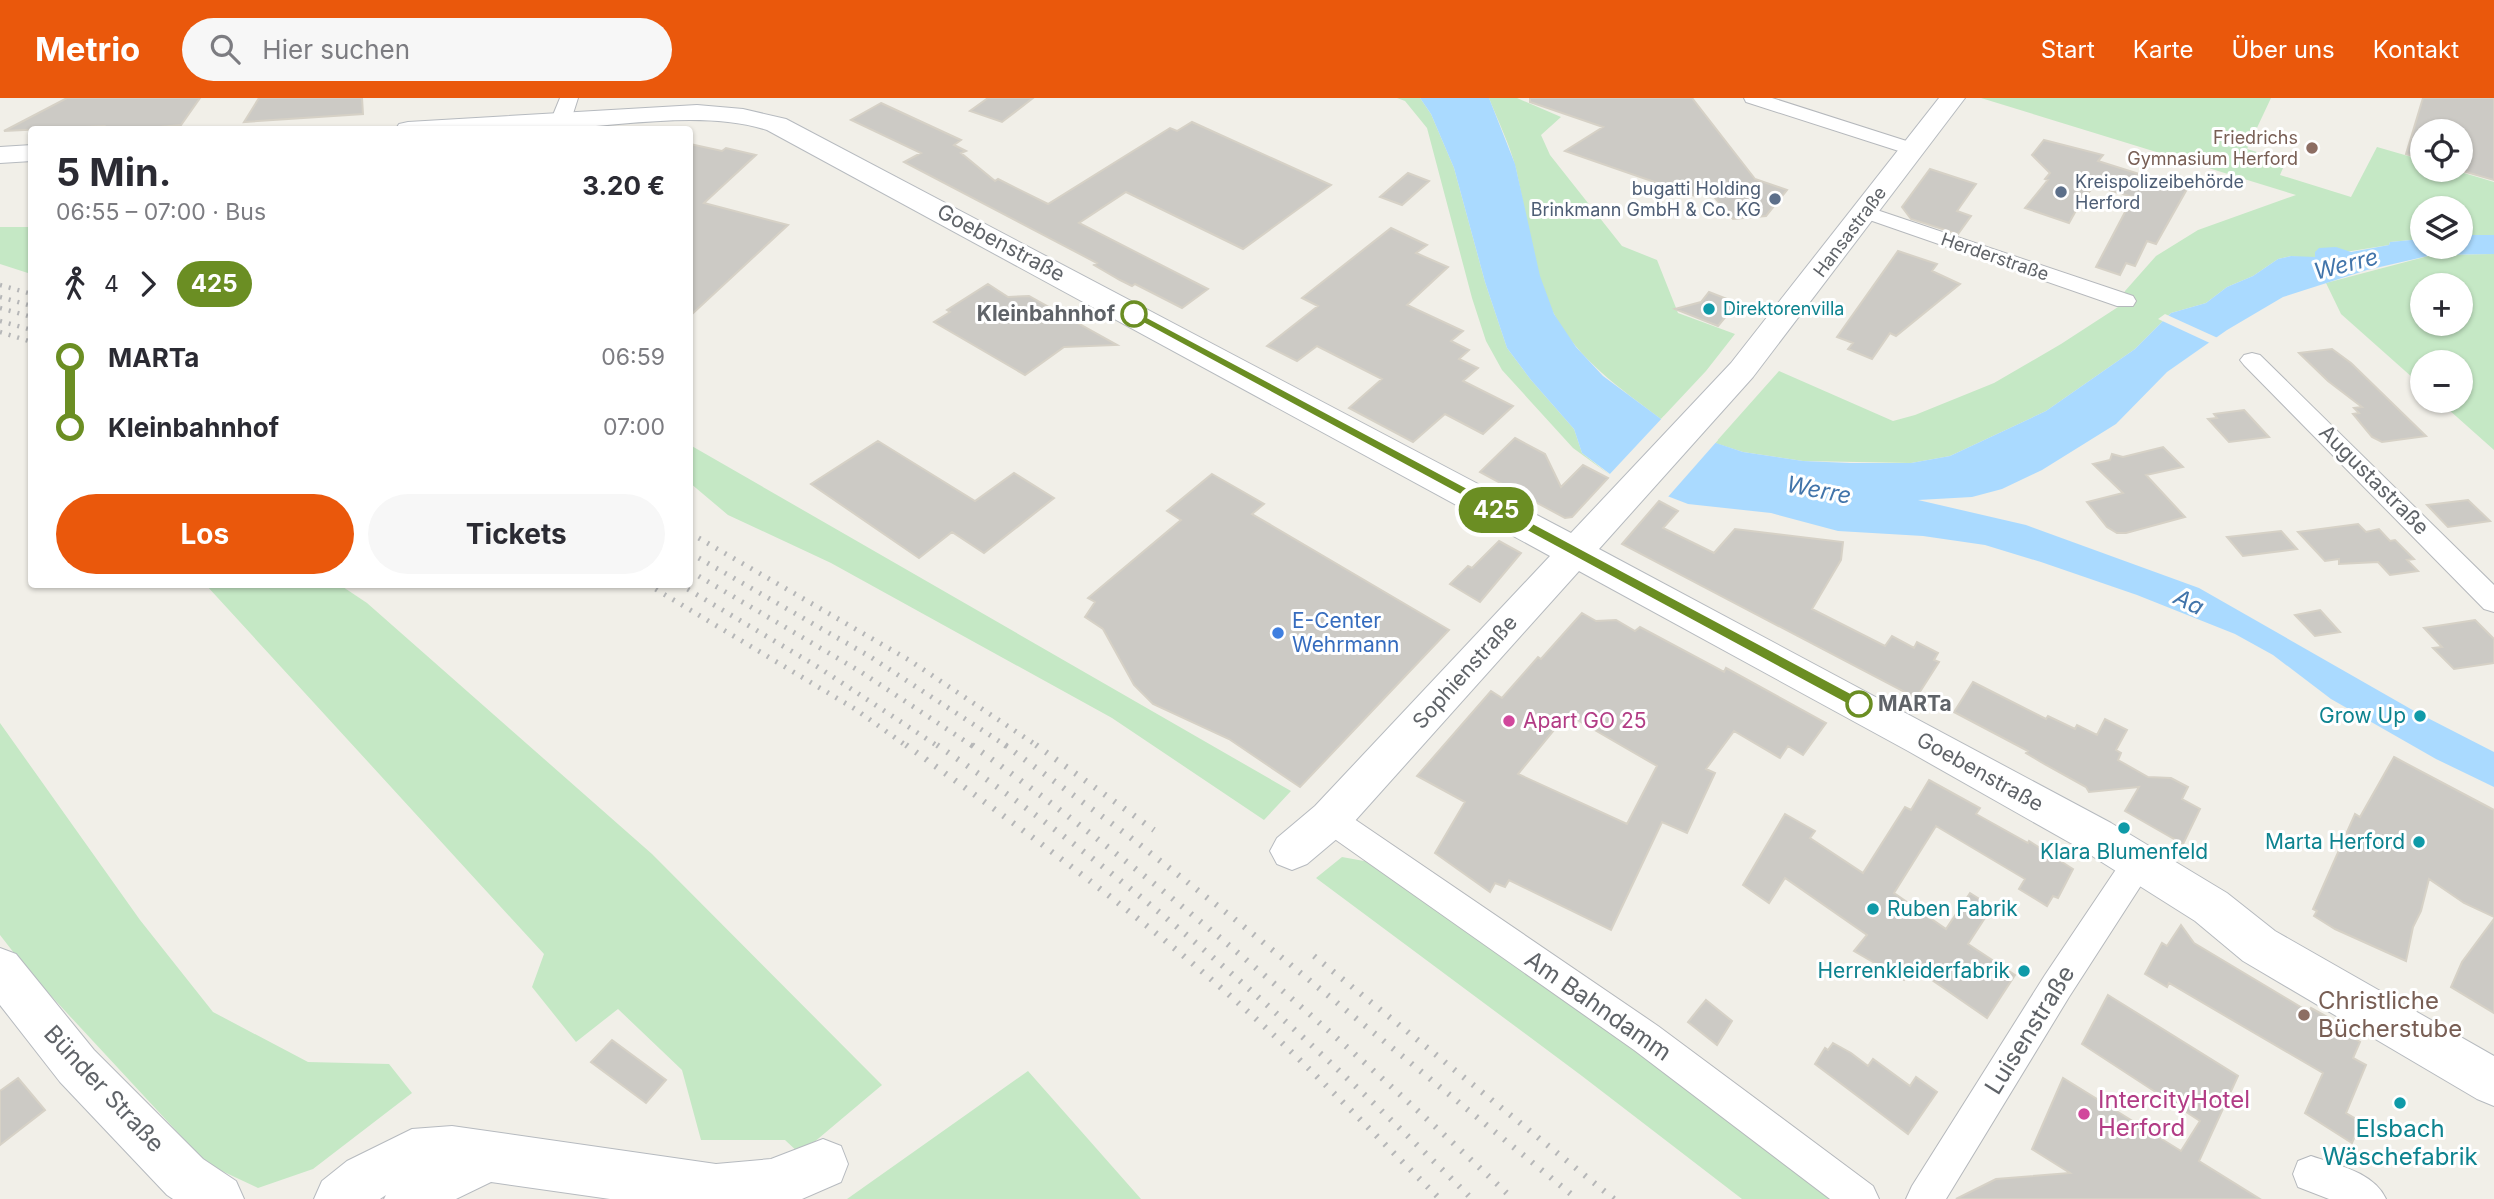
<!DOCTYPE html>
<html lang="de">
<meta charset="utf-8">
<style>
:root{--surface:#fff;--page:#f7f7f7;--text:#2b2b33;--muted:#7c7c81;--accent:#ea580c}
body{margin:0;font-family:Inter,sans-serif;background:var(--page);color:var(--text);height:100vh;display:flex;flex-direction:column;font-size:26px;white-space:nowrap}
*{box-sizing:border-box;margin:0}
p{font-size:23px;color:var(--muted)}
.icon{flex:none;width:38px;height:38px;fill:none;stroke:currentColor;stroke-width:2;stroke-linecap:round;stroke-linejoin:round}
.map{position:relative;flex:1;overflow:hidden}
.panel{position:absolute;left:28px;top:28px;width:665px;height:462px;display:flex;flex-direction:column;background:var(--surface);border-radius:7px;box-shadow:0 2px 5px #0004}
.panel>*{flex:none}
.badge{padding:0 14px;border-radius:23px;font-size:24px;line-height:46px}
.controls{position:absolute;left:2410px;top:21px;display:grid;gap:14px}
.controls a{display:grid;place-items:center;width:63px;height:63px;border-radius:50%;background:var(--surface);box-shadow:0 2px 5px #0004;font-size:35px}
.map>.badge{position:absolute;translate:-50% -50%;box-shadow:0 0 0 4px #fff}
.legs{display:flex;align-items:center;gap:10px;height:77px;padding:0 28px;font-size:23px}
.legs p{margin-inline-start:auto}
.summary{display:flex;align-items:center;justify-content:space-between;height:119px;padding:0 28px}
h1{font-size:38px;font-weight:700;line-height:52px}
.action{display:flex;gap:14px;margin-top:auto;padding:14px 28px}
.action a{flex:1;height:80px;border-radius:42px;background:var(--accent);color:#fff;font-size:28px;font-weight:700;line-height:80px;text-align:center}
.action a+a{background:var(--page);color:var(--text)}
ul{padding:0 28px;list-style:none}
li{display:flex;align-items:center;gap:24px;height:70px;font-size:26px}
li i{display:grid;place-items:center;width:10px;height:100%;margin:0 9px;background:currentColor}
li i::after{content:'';width:18px;height:18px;margin:-9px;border:5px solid;border-radius:50%;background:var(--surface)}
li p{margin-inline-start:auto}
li:first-child i{background:linear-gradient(#0000 50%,currentColor 0)}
li:last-child i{background:linear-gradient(currentColor 50%,#0000 0)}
header{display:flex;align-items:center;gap:42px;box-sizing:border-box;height:98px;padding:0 35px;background:var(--accent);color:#fff}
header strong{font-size:33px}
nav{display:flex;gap:38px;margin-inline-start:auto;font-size:24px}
.search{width:490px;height:63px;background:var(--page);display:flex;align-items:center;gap:18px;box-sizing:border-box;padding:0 24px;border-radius:38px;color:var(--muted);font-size:26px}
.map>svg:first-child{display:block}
.green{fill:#c5e8c5;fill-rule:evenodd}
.water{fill:#aadaff}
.pier{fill:#f1efe8}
.building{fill:#cccac5;stroke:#d6d1c6;stroke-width:2;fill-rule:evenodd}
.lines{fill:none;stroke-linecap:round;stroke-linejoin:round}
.street-casing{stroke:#b5b8bc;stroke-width:2}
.secondary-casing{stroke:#b6babf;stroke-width:2}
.street{fill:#fff;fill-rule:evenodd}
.secondary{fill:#fff;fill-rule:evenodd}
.rail-far2{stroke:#b6b7b8;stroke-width:4.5;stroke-dasharray:2 7;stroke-linecap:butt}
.rail-far1{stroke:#b6b7b8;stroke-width:5;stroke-dasharray:2 8;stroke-linecap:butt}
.rail{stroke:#b6b7b8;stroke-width:6;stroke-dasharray:2 10;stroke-linecap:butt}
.line-1{fill:#6b8e23;stroke:#fff;stroke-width:2}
.education-dot{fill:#8d6e63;stroke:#fff;stroke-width:2.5}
.service-dot{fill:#5c6f8a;stroke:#fff;stroke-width:2.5}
.culture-dot{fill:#0f9aa8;stroke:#fff;stroke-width:2.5}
.stop-1-dot{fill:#fff;stroke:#6b8e23;stroke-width:3.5}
.shop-dot{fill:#3f7fe0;stroke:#fff;stroke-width:2.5}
.hotel-dot{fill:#d1479c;stroke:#fff;stroke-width:2.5}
.labels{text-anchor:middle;stroke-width:6;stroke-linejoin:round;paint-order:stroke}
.far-education-label{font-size:18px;fill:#785e54;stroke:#fff;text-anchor:end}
.far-service-label{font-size:18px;fill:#4e5e75;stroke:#fff;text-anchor:start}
.far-street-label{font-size:18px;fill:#5f6368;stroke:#fff}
.far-culture-label{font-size:18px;fill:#0d838f;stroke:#fff;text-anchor:start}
.street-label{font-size:21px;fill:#5f6368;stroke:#fff}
.stop-label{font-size:21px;font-weight:bold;fill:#5f6368;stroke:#fff;text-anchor:end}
.shop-label{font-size:21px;fill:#366cbe;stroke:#fff;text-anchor:start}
.culture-label{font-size:21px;fill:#0d838f;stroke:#fff;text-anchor:end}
.hotel-label{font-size:21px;fill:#b23c85;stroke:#fff;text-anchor:start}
.water-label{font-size:23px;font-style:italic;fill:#4174aa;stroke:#fff}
.near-education-label{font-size:24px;fill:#785e54;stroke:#fff;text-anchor:start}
.near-street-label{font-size:24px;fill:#5f6368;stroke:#fff}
.near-hotel-label{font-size:24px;fill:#b23c85;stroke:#fff;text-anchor:start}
.near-culture-label{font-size:24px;fill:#0d838f;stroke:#fff}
</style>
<header>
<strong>Metrio</strong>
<div class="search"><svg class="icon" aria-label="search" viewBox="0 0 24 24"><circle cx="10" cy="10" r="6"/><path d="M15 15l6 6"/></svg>Hier suchen</div>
<nav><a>Start</a><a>Karte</a><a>Über uns</a><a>Kontakt</a></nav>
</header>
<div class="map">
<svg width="2494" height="1101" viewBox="0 0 2494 1101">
<rect width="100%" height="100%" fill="#f1efe8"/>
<path class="green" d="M1397,0H1420L1431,16L1454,70L1485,184L1507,250L1531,282L1574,331L1582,355L1610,377L1573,350L1502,272L1486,243L1472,200L1427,30L1405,3Z
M1489,0H1517L1561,19L1541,37L1550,57L1622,148L1657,162L1678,215L1735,236L1706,273L1661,321C1621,291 1578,262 1554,216C1531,173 1527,118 1516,71C1510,47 1498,23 1489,0Z
M1981,0H2271L2247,51L2286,63L2280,77L2351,99L2377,49L2422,62V72H2454L2494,84V137H2461L2460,110H2422V141L2390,144L2389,147L2308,160L2291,158L2278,161L2253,178L2227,189L2206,205L2171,215L2135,251L2046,313L1950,358L1911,365L1803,363L1743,354L1715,345L1779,273L1893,323L1915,317L1994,285L2061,246L2118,209L2125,193L2156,158L2198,132L2296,97Z
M0,129H30L31,176L0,166Z
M2494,156V352L2439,303H2460V264H2422V288L2341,216L2326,185L2432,157ZM2422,187H2460V226H2422Z
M690,347L1291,693L1264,722L1112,620L831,465L728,417L690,385Z
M206,487H340L367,505L652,756L882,987L800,1056L785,1042H701L682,972L618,911L576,944L532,889L544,856Z
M0,625L140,822L213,914L308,964L389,966L412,995L313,1071L258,1090L207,1066L28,873L0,837Z
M1342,759L1386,767L1843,1101H1742L1582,978L1316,780Z
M1028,973L1141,1101H847Z"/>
<path class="water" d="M1420,0H1489L1515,66L1540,178L1554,216L1576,249L1603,278L1661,321L1692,337L1743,354L1803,363L1850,365H1911L1950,358L2046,313L2135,251L2171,215L2206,205L2227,189L2253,178L2278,161L2291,158L2315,159V154L2319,150L2336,149L2351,154L2389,147L2390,144L2422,141V149H2460L2461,137H2494V156L2432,157L2367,172L2283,199L2227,232L2167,274L2116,326L2042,372L2002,391L1972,399L1918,402L2026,427L2199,490L2416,614L2494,654V689L2436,661L2331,601L2273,557L2235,536L2137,497L2041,464L1985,447L1923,438L1838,433L1771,415L1688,406L1610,376L1582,355L1574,331L1531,282L1507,250L1485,184L1454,70L1431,16Z"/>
<path class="pier" d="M2165,216L2220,241L2212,246L2158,221Z
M1664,318L1718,342L1667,400L1608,378Z"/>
<path class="building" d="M67,0H200L181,27L126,32H101L104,28L4,33Z
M259,0H362L363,16L244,24Z
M988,0H1033L1002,24L970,13Z
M1530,0H1692L1755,81L1787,92L1766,118L1733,121L1704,87L1695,98L1565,53L1603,29L1530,4Z
M2423,0H2494V82L2459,72L2460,33H2422V61L2406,56Z
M881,5L961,42L954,47L966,53L961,55L995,83L998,81L1048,106L1170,30L1177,33L1192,24L1331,87L1243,151L1126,94L1079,125L1208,191L1182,210L1135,186L1132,188L1120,182L1094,167L1097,165L904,64L921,55L851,22Z
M2044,42L2103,57L2098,63L2187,91L2156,146L2147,143L2135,168L2126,165L2120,177L2096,169L2133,99L2095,88L2083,100L2069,125L2025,110L2048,82L2045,81L2050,75L2032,57Z
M690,46L722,53L726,50L756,57L704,105L788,127L690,218Z
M1930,71L1976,86L1957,113L1971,118L1958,136L1911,121L1902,109Z
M1408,75L1429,83L1402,107L1380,99Z
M1391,130L1427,147L1416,155L1448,169L1407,207L1463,233L1451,243L1469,252L1459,261L1478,270L1463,283L1513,308L1483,336L1445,316L1413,344L1349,310L1382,281L1317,248L1297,263L1267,248L1318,208L1302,200Z
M1898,153L1937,166L1932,173L1960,186L1896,238L1890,235L1872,261L1848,251L1853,245L1837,239Z
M988,186L1008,199L1029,198L1117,247L1064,249L1025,277L934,224L950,214L947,212Z
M1709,194L1737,205L1718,228L1675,211L1701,204Z
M2332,251L2351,265L2426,338L2382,344L2372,339L2353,316L2359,315L2354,310L2362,309L2328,283L2299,255Z
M2244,312L2269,339L2229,344L2208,321L2217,320L2214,316Z
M1515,340L1545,356L1561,389L1583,367L1608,380L1572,419L1565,420L1480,374Z
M878,343L975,403L1014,375L1054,400L984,455L952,434L919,460L811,386Z
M2163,349L2183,369L2146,377L2185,419L2126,435H2117L2107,429L2087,404L2123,395L2093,366L2110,362L2112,356L2123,359Z
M1212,376L1264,406L1252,416L1449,532L1300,689L1229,641L1153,606L1134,587L1103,531L1085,519L1095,504L1088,500L1181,422L1167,413Z
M2468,402L2490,423L2448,429L2427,407Z
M1659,403L1678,413L1663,430L1714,455L1735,431L1843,444L1841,462L1812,511L1885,548L1892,538L1914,550L1917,544L1938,555L1934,562L1939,564L1916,600L1622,446Z
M2358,426L2366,434L2379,431L2390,443L2395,442L2414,461L2407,462L2418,473L2390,477L2378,464L2339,466V461L2325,463L2298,434Z
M2281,433L2297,451L2243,458L2227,439Z
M1499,443L1521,455L1480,504L1450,486L1468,468L1472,470Z
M2320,512L2340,534L2315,538L2295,517Z
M1582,515L1596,523L1616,522L1635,533L1640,529L1724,574L1726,570L1826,625L1803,657L1788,648L1780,660L1734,633L1706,671L1715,675L1687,735L1662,724L1611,832L1509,782L1505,789L1495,785L1490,794L1435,755L1465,704L1417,678L1491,593L1502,600L1538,559L1541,561ZM1567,616L1657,668L1627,726L1518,676Z
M2475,522L2494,541V565L2454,571L2433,550L2442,549L2424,530Z
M1973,584L2046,621L2048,618L2075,631L2077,627L2097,637L2105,621L2127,632L2116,652L2121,655L2118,662L2148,679L2171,680L2188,689L2182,701L2200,711L2183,746L2125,713L2139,689L2089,694L2086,689L2046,667L2026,655L2028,653L1954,614Z
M2394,659L2494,712V819L2464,805L2429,781L2421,813L2413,829L2406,863L2335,831L2314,818L2317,813L2313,811L2355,716L2360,719Z
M1929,682L1980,710L1976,716L2028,745L2029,743L2073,771L2058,800L2053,798L2047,808L2019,791L2025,781L1936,728L1894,795L1946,831L1970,795L1992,809L1968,846L2015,877L1987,920L1913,869L1904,882L1854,853L1867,837L1785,780L1769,805L1743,787L1785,716L1815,733L1810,740L1863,775L1905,709L1911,712Z
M2494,821V915L2451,889L2462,864Z
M2181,827L2194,845L2309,914L2311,910L2331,921L2329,925L2360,944L2353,960L2366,967L2346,1015L2361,1024L2352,1045L2305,1015L2323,975L2169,885L2167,889L2145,876L2162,845L2167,848Z
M2108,897L2238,978L2199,1063L2260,1101H1956L1996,1081L2070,1075L2032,1051L2063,980L2181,1053L2200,1023L2082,946Z
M1706,902L1732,923L1717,947L1688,924Z
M612,942L666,982L646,1005L591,964Z
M1833,945L1851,955L1868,968L1873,961L1910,988L1916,979L1937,994L1908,1036L1815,966L1825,950L1828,952Z
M18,980L45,1012L0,1047V993Z"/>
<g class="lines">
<defs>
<path id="street" d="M560,0H578L571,22L561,28L551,22Z
M1744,0H1772L1919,47L1922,51L1912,57L1905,55L1746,4Z
M1865,108L2133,198L2136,203L2133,208H2117L1858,118L1855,114L1858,110Z
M2252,255L2260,257L2494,487V514L2484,511L2244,267L2240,262L2244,257Z
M1330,708L1341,712L1658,928L1873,1088L1879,1101H1830L1634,952L1319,730L1315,721L1319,712Z
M2138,751L2149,755L2154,765L2149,775L2069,899L1946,1101H1906L1912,1088L2045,877L2127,755Z
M2311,1058C2337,1067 2374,1074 2386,1101H2329L2298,1089L2293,1076L2298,1063Z"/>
<path id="secondary" d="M1939,0H1965L1753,279L1599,451L2111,725L2227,795L2275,833L2494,958V1008L2477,1001L2243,863L2195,823L2081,751L1908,653L1579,473L1345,734L1307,766L1292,772L1277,766L1270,753L1277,740L1315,708L1550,458L767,32C703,12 622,28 555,31C502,34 448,32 395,32L399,26L408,24L697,7L743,11L786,21L1571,435L1731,265Z
M32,47V63L0,65V49Z
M0,850L16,856L94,952L203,1061L236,1083L244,1101H173L167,1097L60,984L0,907Z
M452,1028L716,1066L771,1061L823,1041L841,1048L848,1066L841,1084L802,1101H610L491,1084L456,1101H384L386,1097L380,1101H314L322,1083L347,1063L412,1031Z"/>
</defs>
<use href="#street" class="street-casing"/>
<use href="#secondary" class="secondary-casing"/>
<use href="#street" class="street"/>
<use href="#secondary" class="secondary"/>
<path class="rail-far2" d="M0,187L32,196
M0,199L32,208
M0,210L32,219
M0,223L32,232
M0,234L32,244"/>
<path class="rail-far1" d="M690,435L909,562L1039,649
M690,455L869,558L1008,649
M690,473L861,574L974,649
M647,486L855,611L908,649
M679,486L818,569L939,649"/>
<path class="rail" d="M906,647C1035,740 1165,835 1281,944C1335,995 1387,1049 1440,1101
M937,647C1132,779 1306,936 1472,1101
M972,647C1164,785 1341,939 1513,1101
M1005,647L1126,736L1237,823L1577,1101
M1036,647L1154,732
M1314,858L1614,1101"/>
</g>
<path class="line-1" d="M1134,212L1864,602V610H1854L1130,218L1128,216Z"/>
<g class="education-dot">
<circle cx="2312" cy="50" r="7"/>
<circle cx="2304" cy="917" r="7"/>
</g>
<g class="service-dot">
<circle cx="2061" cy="94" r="7"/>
<circle cx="1775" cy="101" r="7"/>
</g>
<g class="culture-dot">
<circle cx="1709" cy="211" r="7"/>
<circle cx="2420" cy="618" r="7"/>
<circle cx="2124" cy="730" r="7"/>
<circle cx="2419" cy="744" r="7"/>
<circle cx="1873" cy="811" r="7"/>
<circle cx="2024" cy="873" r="7"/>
<circle cx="2400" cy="1005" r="7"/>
</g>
<g class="stop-1-dot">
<circle cx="1134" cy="216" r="12"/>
<circle cx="1859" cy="606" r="12"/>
</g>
<circle class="shop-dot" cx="1278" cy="535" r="7"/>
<g class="hotel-dot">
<circle cx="1509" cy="623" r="7"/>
<circle cx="2084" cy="1016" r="7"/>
</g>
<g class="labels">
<g class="far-education-label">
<text x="2298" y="46">Friedrichs<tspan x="2298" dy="21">Gymnasium Herford</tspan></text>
</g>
<g class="far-service-label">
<text x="2075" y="90">Kreispolizeibehörde<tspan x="2075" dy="21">Herford</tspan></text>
<text x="1761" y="97" text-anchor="end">bugatti Holding<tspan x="1761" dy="21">Brinkmann GmbH &amp; Co. KG</tspan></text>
</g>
<g class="far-street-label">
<text transform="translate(1850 134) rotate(-53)" y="6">Hansastraße</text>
<text transform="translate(1995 159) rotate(19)" y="6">Herderstraße</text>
</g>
<g class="far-culture-label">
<text x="1723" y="217">Direktorenvilla</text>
</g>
<g class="street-label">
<text transform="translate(1001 145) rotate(28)" y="7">Goebenstraße</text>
<text transform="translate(2374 382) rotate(45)" y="7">Augustastraße</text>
<text transform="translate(1465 574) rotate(-48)" y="7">Sophienstraße</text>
<text transform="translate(1980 674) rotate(29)" y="7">Goebenstraße</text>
</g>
<g class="stop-label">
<text x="1115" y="223">Kleinbahnhof</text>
<text x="1878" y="613" text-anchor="start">MARTa</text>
</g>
<g class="shop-label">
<text x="1292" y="530">E-Center<tspan x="1292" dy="24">Wehrmann</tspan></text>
</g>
<g class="culture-label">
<text x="2406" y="625">Grow Up</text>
<text x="2405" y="751">Marta Herford</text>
<text x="2124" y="761" text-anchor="middle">Klara Blumenfeld</text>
<text x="1887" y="818" text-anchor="start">Ruben Fabrik</text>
<text x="2010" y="880">Herrenkleiderfabrik</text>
</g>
<g class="hotel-label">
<text x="1523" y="630">Apart GO 25</text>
</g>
<g class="water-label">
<text transform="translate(2346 166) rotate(-14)" y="8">Werre</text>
<text transform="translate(1819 392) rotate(11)" y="8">Werre</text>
<text transform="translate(2189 504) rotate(26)" y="8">Aa</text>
</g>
<g class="near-education-label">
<text x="2318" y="911">Christliche<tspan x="2318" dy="28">Bücherstube</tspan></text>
</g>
<g class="near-street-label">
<text transform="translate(1598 908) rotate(35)" y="8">Am Bahndamm</text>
<text transform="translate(2030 932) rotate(-58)" y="8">Luisenstraße</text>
<text transform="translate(104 991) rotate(47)" y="8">Bünder Straße</text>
</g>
<g class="near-hotel-label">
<text x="2098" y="1010">IntercityHotel<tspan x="2098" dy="28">Herford</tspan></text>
</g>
<g class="near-culture-label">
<text x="2400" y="1039">Elsbach<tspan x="2400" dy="28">Wäschefabrik</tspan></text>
</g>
</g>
</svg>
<div class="controls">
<a><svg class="icon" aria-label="locate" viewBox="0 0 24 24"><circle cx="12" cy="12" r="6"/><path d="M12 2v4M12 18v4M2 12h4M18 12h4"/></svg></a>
<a><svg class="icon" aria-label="layers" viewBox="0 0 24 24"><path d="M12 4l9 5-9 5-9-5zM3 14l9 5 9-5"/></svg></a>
<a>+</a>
<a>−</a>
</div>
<b class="badge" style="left:1496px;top:412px;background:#6b8e23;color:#fff">425</b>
<section class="panel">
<div class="summary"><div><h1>5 Min.</h1><p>06:55 – 07:00 · Bus</p></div><b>3.20 €</b></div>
<div class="legs"><svg class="icon" aria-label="walk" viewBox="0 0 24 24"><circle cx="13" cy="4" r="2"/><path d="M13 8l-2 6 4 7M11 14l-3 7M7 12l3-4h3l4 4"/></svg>4<svg class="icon" aria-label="forward" viewBox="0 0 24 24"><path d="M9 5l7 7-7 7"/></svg><b class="badge" style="background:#6b8e23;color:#fff">425</b></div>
<ul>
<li><i style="color:#6b8e23"></i><b>MARTa</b><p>06:59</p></li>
<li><i style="color:#6b8e23"></i><b>Kleinbahnhof</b><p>07:00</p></li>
</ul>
<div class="action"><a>Los</a><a>Tickets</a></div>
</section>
</div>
